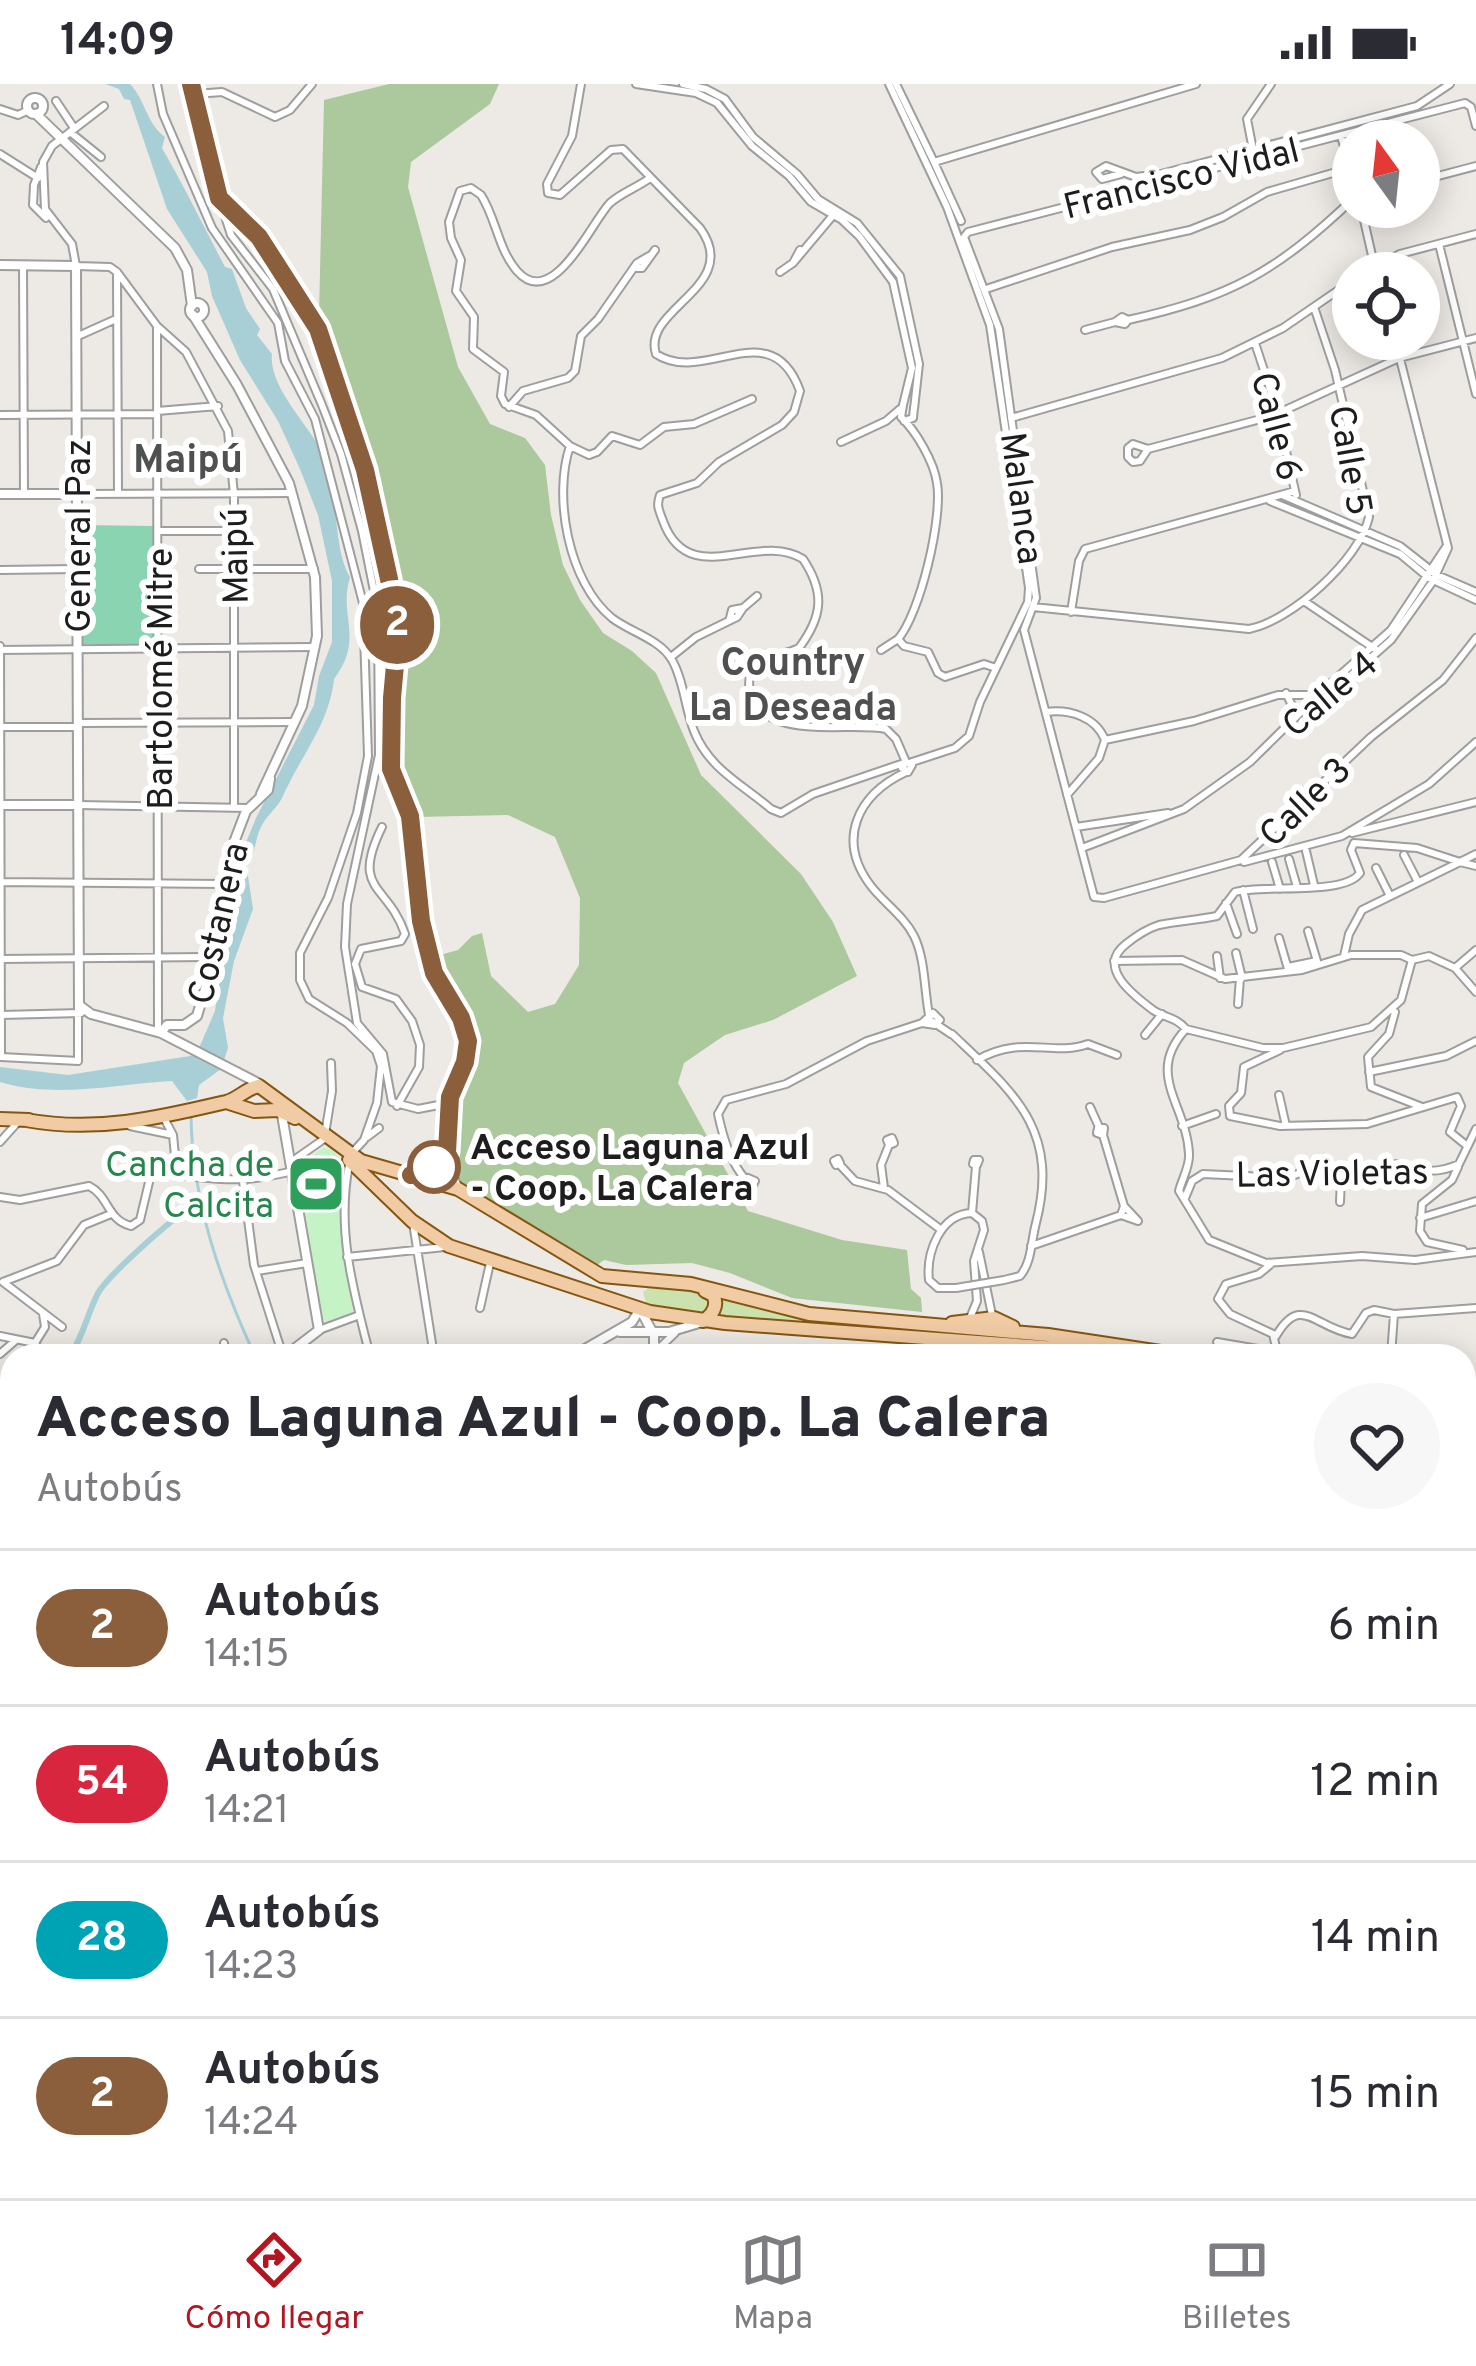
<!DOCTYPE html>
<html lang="es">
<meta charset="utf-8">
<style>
:root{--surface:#fff;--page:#f7f7f7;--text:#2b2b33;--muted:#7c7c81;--line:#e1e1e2;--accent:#b31621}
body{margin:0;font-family:Overpass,sans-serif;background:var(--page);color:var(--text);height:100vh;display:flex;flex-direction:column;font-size:45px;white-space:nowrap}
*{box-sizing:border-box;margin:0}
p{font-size:39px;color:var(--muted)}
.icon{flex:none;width:66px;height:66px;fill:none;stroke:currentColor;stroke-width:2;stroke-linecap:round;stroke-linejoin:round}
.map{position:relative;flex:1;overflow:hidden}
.sheet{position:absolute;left:0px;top:1260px;width:1476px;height:855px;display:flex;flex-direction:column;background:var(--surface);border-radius:36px 36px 0 0;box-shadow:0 6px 30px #0003}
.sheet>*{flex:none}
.badge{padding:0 24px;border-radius:39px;font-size:42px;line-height:78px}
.needle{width:78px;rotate:345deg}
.fabs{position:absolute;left:1332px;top:36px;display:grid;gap:24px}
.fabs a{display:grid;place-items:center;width:108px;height:108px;border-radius:50%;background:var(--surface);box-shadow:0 6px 30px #0003;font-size:60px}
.map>.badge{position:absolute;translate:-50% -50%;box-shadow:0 0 0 6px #fff}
.round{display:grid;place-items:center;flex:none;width:126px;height:126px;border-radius:63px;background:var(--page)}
.summary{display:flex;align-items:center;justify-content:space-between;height:204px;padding:0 36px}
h1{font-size:57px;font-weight:800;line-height:90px}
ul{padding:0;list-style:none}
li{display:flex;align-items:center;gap:36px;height:156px;padding:0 36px;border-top:3px solid var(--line)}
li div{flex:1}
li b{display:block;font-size:45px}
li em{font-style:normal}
li .badge{min-width:132px;font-weight:700;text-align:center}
.status{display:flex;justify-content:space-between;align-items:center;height:84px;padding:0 60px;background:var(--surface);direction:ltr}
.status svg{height:33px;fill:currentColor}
.dock{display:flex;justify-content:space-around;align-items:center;height:168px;border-top:3px solid var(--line);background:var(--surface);font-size:33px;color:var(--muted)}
.dock a{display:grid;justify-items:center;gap:6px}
.dock .selected{color:var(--accent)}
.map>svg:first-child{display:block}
.grass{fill:#cbe2af}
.forest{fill:#acc89d}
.park{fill:#c5f3c5}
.pitch{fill:#8ad4b2}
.water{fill:#a9cfd6}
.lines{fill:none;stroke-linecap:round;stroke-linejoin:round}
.stream{stroke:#a9cfd6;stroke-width:3}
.canal{stroke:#a9cfd6;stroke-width:6}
.minor-casing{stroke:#9e9e9e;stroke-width:10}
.tertiary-casing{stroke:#9e9e9e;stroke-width:12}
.primary-casing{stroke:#855610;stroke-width:16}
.minor{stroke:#fff;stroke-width:6}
.tertiary{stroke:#fff;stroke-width:8}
.primary{stroke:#f1cba4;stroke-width:12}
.minor-bridge-casing{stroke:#9e9e9e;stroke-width:10;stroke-linecap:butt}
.minor-bridge{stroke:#fff;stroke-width:6}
.line-casing{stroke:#fff;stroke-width:27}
.line{stroke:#8b5e3c;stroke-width:18}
.stop-dot{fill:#fff;stroke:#8b5e3c;stroke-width:6}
.labels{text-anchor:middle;stroke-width:12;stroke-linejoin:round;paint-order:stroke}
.street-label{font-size:36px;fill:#1d1d1d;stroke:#fff}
.stop-label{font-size:36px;font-weight:bold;fill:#1d1d1d;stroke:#fff;text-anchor:start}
.leisure-label{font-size:36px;fill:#27864d;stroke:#fff;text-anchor:end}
.neighbourhood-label{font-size:39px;font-weight:bold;fill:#505050;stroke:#fff}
</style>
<div class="status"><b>14:09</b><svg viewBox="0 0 49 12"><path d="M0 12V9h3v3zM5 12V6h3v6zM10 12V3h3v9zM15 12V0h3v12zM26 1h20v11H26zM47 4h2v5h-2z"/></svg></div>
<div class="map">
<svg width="1476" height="2114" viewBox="0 0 1476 2114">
<rect width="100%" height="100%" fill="#ede9e4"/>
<path class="grass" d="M653,1201L701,1207L712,1219L708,1229L696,1231L647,1221L643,1208Z
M716,1211L766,1224L1047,1253L1177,1272H1137L1071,1262L714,1235Z
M1472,1352L1476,1355V2114H524L538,2103H1464V1359Z"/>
<path class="forest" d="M389,0H499L490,20L411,78L408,103L458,283L490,340L525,354L545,381L551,431L563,481L580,516L603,549L632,567L656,589L701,691L801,790L833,838L857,892L773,936L725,951L684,979L678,999L748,1127L842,1156L907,1166L911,1205L921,1214L922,1228L792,1214L730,1189L692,1179L626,1181L604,1176L596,1182L464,1105C448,1083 446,1040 453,1013C457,994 471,980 471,959C472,929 442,905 433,873L458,866L472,852L482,849L491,892L528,928L555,920L579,881L580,814L555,753L508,731L417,733L398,693V615L405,573L396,496L371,383L319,231L324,16Z"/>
<path class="park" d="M323,1064L331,1065L347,1081C337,1130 344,1179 353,1228L328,1240L320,1232L299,1081Z
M12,1529V1583L0,1587V1533Z"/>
<path class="pitch" d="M80,441L153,442L154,561L80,560Z"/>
<path class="water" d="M105,0H130C146,17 146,39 165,53L162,64C184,102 204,143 225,183L232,185L246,224L260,245L257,251L272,270C268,301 307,340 322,367C339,401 332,464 350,493C338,532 365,554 334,595C329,641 301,671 282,714C277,724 265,733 260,745C254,759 257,768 246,779L253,825L234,877L223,934L228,964L221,985L199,1001L197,1014L187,1017L172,997C114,1000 57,1015 0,998V983L68,991L190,972L199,964L215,927L222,878L232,849L236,783L256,734L314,621L319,592L332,558V497L318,431L300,385L278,337L240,276L212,212L207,188L167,125L130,16L124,15L119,5Z"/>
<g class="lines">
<path class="stream" d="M191,1032C192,1117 220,1196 255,1272
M435,2103L439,2114"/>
<path class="canal" d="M195,1123L200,1121
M70,1272C83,1252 87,1232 97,1211C105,1194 170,1136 188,1126"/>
<defs>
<path id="minor" d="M157,0L163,30L212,144L278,239L285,277L315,335L363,519L368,672L357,729L328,814L300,869V896L309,915L347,939L376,967L381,982L377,1019L364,1056L353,1068
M581,0L572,52L547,100L548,109L560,111L611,66L623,65L700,144C743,203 641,224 656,270C704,302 771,227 800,307L794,328L782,341L719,378L697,399L660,411C656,422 659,426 663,437C689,508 757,446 803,475C825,508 823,532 799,564C786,571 767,571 756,581C749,589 748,598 750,607C764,659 849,637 886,645L896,655L906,678
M636,0L696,9L717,19L752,62L789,92L811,118L842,136L859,152L893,198L912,284L903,321
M683,0L706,5L725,15L753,53L797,90L818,115L857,139L900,192L919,280L914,325
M889,0L947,123L990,241L1029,504L1028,518L980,618L969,652L955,664L909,679
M896,0L934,78L1196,0
M195,10L222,8L275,33L290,26L312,0
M56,17L74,44
M104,22L52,62L43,78L45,125L72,160L76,182L110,183L117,188
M0,25L18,31L29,26
M1476,42L1471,23L1465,19L968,148L964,153L999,245L1036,514L1024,546L1094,813L1104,814L1241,776L1371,653L1443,596L1476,554
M70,48L101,73
M1341,52L1353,95
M1253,66L1247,35L1271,0
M0,70L38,94
M934,78L961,137
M41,83L34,101L33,121L46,134
M1121,90L1102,95L1096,88L1106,82L1136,93L1161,90L1417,22L1450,0
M650,94C638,103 621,109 610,119C592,137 553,228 517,187C498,165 496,134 481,111L471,104L460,107L449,138L451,154L461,176L456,207L474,233L473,265L504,288L501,312L505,320L536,331L570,362L589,371L597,368L612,352L640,361L664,343L694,340L752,315
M1419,97L1476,82
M220,117L231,151L273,205L322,321L341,370L362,447L378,527L379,671L347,820L345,863L357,939L383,970L392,1018L418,1025L449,1019
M1361,123L1376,189
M1439,160L1476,310
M800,166L793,179L835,129
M23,181L24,410
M637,184H642L655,166
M117,188L157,242L186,268L228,347L234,411V721
M780,188L793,179
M1363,189L1400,170L1476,150
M117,191L118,410
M986,205L1112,163L1190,146L1223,133L1267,108L1350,84
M1122,233L1128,236L1125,240L1115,238Z
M1128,236C1231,213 1276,188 1353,115
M157,242L158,948
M1085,246L1115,238
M76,253L116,235
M1255,259L1276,323L1296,411
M903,321L901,333C916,347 934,378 937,399C943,434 920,530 898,555L904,562L928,568L938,589L945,593L984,580L996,584
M509,323L523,307L568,294L575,287L581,252L598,235L637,179L649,172
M157,327L218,322
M0,331L157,330
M1011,334L1222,274L1283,244L1353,196
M904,337L913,334L914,323
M841,358L886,337L900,325
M570,362C553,412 568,498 612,534C630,548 660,555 672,576C684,597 685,625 694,647C709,685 742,700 771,725L781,729L813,710L904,679
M1148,365L1140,377L1133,378L1128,373V364L1133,360L1148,365L1272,332L1399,274L1476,254
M76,410L292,409
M1282,411L1400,462L1437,491L1476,508
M1270,417L1400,470L1429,494L1476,516
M160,447H234
M199,485H314
M0,486L77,485
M1304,517L1375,565
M1033,523L1249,545C1291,537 1360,475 1369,433L1335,286L1314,223
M743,524L757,512
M1071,528L1079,477L1085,465L1295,407
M0,562L1,973L78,977V917
M0,566L314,563
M881,566L898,555
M671,573L696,553L737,533L743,524L732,526L730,534
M1286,609L1297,632
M1046,628C1070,625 1096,633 1105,656L1099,674L1067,711
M78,639L293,638
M0,643H78
M1105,656L1194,637L1278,611H1308L1323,606L1391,546L1446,463
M906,678L912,681L908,688L902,684Z
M906,688C857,711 836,756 871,802C884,819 904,832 914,852C926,876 924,910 930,936L951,950
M78,721L248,724
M382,743C350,808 388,799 405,850L401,857L361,865L355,880L362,903L396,915L412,937L420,961L419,983L397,1022
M1076,743L1168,729
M1352,749L1476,718
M1082,764L1184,725L1250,678L1308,621L1341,600L1391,556L1433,497L1448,464L1395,255
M1306,767L1314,801
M1404,771L1418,798
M1289,775L1297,803
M1244,778L1342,752L1429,700L1476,658
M1272,778L1280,805
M1376,784L1390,812
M0,798L224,800
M1243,806L1253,845
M1226,819L1237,850
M1279,854L1288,885
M1236,869L1242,894
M1217,872L1220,894
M1344,872L1349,850L1362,826L1460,778L1476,782
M0,875L206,873
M1412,876L1401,916L1371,943L1283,964H1263L1186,945C1176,933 1165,934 1153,926C1133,911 1096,883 1126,860C1136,852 1146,845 1159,841C1178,837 1198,836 1217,832L1235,808C1265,800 1344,812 1360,789L1351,766L1354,759L1417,764L1460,778L1476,770
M1114,877L1182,876L1225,895L1302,886L1351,871H1401L1412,876L1429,872L1455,884L1476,866
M1288,883L1317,877L1308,847
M1455,884L1476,908
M1238,920L1240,894
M1395,928L1389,950L1368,973L1371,1003L1422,1023
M1,931L81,929
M1186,945C1144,990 1187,1021 1189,1070C1190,1082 1182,1095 1179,1107L1209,1156L1266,1179L1362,1172L1415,1176L1476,1168
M952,950C1014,1009 1060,1045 1036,1139C1031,1157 1032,1178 1020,1192L1004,1196
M1145,951L1162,930
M1280,966L1244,983L1241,1009L1229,1022L1230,1032L1280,1042L1367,1040L1457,1013L1461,1022L1450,1048L1466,1061
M977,976C1022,950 1052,973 1088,960L1117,971
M1369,988L1446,972L1476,957
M1279,1011L1286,1042
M1090,1023L1099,1043
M164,1034L173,1051L177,1093
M130,1042L173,1051
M1182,1042L1216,1030
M1098,1044H1104L1103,1051L1097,1049Z
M325,1050L332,1007L331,979
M367,1053L379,1044
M892,1054L894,1059L889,1061L887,1056Z
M0,1058L17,1039
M838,1075L840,1079L836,1081L834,1077Z
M974,1076H979L977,1081L973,1080Z
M291,1078L324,1055
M839,1080L855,1097L888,1106L940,1145
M349,1081C336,1147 354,1209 370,1272
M1458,1083L1452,1096L1422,1120L1420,1147L1427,1158L1463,1166
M748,1094L755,1097L751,1104L745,1099Z
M746,1096C730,1078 723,1053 718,1030L726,1016L786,1000L867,957L922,939L933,929L940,936L935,941L922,939
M243,1097L254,1181L283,1272
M884,1104L881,1081L889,1061
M0,1113L20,1116L89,1102C109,1112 107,1136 131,1142L140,1136L150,1094L155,1089C214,1093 232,1102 293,1087
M1185,1114L1192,1097L1203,1090L1287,1094L1310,1085L1335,1092L1355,1090L1376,1093L1396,1080C1419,1087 1436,1091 1459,1080L1476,1045
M1340,1118L1341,1093
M972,1129L976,1082
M1121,1131L1138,1137L1124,1122
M1420,1134L1476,1117
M413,1139L434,1272
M1031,1162L1121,1131L1124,1122L1103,1051
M979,1168L992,1231
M347,1173L445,1163
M1271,1180L1259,1190L1226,1200L1218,1215L1230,1230L1273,1250L1277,1268
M257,1187L307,1179
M3,1198L57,1177L84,1141L111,1130
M3,1198L62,1243
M956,1204H938L929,1196C926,1169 940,1130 972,1129L982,1137L984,1146L974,1177L977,1217L970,1234
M480,1224L490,1179
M319,1246L357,1232
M0,1252L35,1259
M1276,1252C1301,1209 1315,1244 1352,1250L1366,1229L1374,1226L1394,1230L1476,1224
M1217,1258L1299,1272
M35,1259L45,1243L43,1230
M35,1259L43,1272
M224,1259L226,1272
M0,1270L16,1256
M643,1272L656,1261
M651,1272L675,1249
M1391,1272L1394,1230
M1464,1300L1476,1304
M0,1328L12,1318
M0,1382L12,1373
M0,1392L12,1391
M0,1456L12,1455
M0,1461L12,1460
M0,1529L12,1525
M0,1591L12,1587
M0,1613L12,1650
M0,1655L12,1651
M0,1711L12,1707
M0,1829L12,1825
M0,1886L12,1882
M0,1906L12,1943
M0,1943L12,1939
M0,1992L12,1988
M0,2039L12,2035
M0,2087L12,2084
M64,2103L67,2114
M157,2103L160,2114
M208,2103L211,2114
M262,2103L265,2114
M321,2103L322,2114
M379,2103L382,2114
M111,2114L146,2103"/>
<path id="tertiary" d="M191,0L219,114L259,153L311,231L365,386L398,548L392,614V689L410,732L422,847L434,889L467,951L466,974L449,1019L446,1081L457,1102
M27 22a8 8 0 1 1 16 0a8 8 0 1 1-16 0Z
M36,30L175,164L187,186L192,222
M0,181L76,182L79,921L91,930L161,949L258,999
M190 226a7 7 0 1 1 14 0a7 7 0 1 1-14 0Z
M193,231L237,301L289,399L315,493L317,552L302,622L261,710
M0,410H76
M0,721H78
M161,949L167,941H184L197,932L219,858L228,774L246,727L268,706L270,695
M282,1031L319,1246L285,1272
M414,1090L435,1082L446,1070
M620,1248H669L699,1239
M573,1272L632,1238L640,1225L654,1251V1261
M0,1770L12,1766
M390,2103L393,2114
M77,2114L111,2103"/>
<path id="primary" d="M229,1019L254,1027L278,1026L295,1034
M0,1035L29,1036
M26,1036C96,1049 158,1034 226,1018C240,1014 246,1004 259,1002L361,1077L458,1105L602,1192L691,1200L809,1230L1048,1251L1187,1272
M349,1076L412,1137L449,1162L650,1228L725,1239L1057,1264L1118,1272
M703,1237C712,1231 719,1222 713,1211L705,1207
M952,1239L994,1234L1013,1243
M1464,1312L1476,1317
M1464,1342L1476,1345"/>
</defs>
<use href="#minor" class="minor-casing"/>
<use href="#tertiary" class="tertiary-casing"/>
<use href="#primary" class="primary-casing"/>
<use href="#minor" class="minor"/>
<use href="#tertiary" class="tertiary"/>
<use href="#primary" class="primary"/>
<defs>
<path id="minor-bridge" d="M956,1204L1004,1196"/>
</defs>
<use href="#minor-bridge" class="minor-bridge-casing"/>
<use href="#minor-bridge" class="minor-bridge"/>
</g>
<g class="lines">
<defs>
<path id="line" d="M191,0L219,114L259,153L318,245L365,386L389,495L398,548L392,614L391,685L410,732L421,837L434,889L461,934L468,957L465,978L450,1013L447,1068L435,1082L411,1091"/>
</defs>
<use href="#line" class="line-casing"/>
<use href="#line" class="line"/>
</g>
<defs>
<symbol id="stadium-square" viewBox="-11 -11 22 22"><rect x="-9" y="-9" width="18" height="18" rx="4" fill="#2e9e5b" stroke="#fff"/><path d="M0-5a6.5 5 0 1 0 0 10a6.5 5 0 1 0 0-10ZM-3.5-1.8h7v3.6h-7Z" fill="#fff"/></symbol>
</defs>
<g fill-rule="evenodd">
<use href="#stadium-square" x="283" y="1067" width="66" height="66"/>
</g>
<circle class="stop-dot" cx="434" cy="1083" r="24"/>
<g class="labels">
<g class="street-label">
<text transform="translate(1181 93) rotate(-14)" y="13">Francisco Vidal</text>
<text transform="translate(1278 342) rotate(75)" y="13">Calle 6</text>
<text transform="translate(1352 376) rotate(80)" y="13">Calle 5</text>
<text transform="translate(1023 414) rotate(82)" y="13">Malanca</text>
<text transform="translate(77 452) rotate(-90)" y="13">General Paz</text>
<text transform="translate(234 472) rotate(-91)" y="13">Maipú</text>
<text transform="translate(159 595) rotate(-90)" y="13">Bartolomé Mitre</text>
<text transform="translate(1329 609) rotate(-40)" y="13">Calle 4</text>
<text transform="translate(1304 717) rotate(-44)" y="13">Calle 3</text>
<text transform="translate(217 839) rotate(-77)" y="13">Costanera</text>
<text transform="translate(1332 1088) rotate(-1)" y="13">Las Violetas</text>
</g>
<g class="stop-label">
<text x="470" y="1075">Acceso Laguna Azul<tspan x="470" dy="41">- Coop. La Calera</tspan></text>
</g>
<g class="leisure-label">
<text x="274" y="1092">Cancha de<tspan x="274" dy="41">Calcita</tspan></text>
</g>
<g class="neighbourhood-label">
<text x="188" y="388">Maipú</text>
<text x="793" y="591">Country<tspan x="793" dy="45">La Deseada</tspan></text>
</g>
</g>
</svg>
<div class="fabs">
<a><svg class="needle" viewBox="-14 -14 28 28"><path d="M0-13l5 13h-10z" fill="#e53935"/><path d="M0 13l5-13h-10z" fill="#7c7c81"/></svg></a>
<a><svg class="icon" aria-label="locate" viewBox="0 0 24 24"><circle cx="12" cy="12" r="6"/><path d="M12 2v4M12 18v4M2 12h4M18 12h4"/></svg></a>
</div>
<b class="badge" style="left:397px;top:541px;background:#8b5e3c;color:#fff">2</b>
<section class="sheet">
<div class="summary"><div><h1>Acceso Laguna Azul - Coop. La Calera</h1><p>Autobús</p></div><a class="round"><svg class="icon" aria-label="heart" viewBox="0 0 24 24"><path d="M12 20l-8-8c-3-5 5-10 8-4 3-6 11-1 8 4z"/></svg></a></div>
<ul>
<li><span class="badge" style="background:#8b5e3c;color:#fff">2</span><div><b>Autobús</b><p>14:15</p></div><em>6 min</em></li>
<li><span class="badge" style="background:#d7263d;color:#fff">54</span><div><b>Autobús</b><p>14:21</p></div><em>12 min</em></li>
<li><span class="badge" style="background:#00a3b4;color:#fff">28</span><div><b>Autobús</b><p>14:23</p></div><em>14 min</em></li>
<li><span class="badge" style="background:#8b5e3c;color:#fff">2</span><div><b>Autobús</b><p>14:24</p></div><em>15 min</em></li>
</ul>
</section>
</div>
<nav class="dock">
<a class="selected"><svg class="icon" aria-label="directions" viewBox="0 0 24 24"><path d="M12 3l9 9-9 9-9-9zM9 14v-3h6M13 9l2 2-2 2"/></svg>Cómo llegar</a>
<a><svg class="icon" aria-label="map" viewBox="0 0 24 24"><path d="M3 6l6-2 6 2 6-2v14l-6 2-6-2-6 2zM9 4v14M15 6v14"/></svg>Mapa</a>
<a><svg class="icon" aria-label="tickets" viewBox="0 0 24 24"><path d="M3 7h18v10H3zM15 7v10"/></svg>Billetes</a>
</nav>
